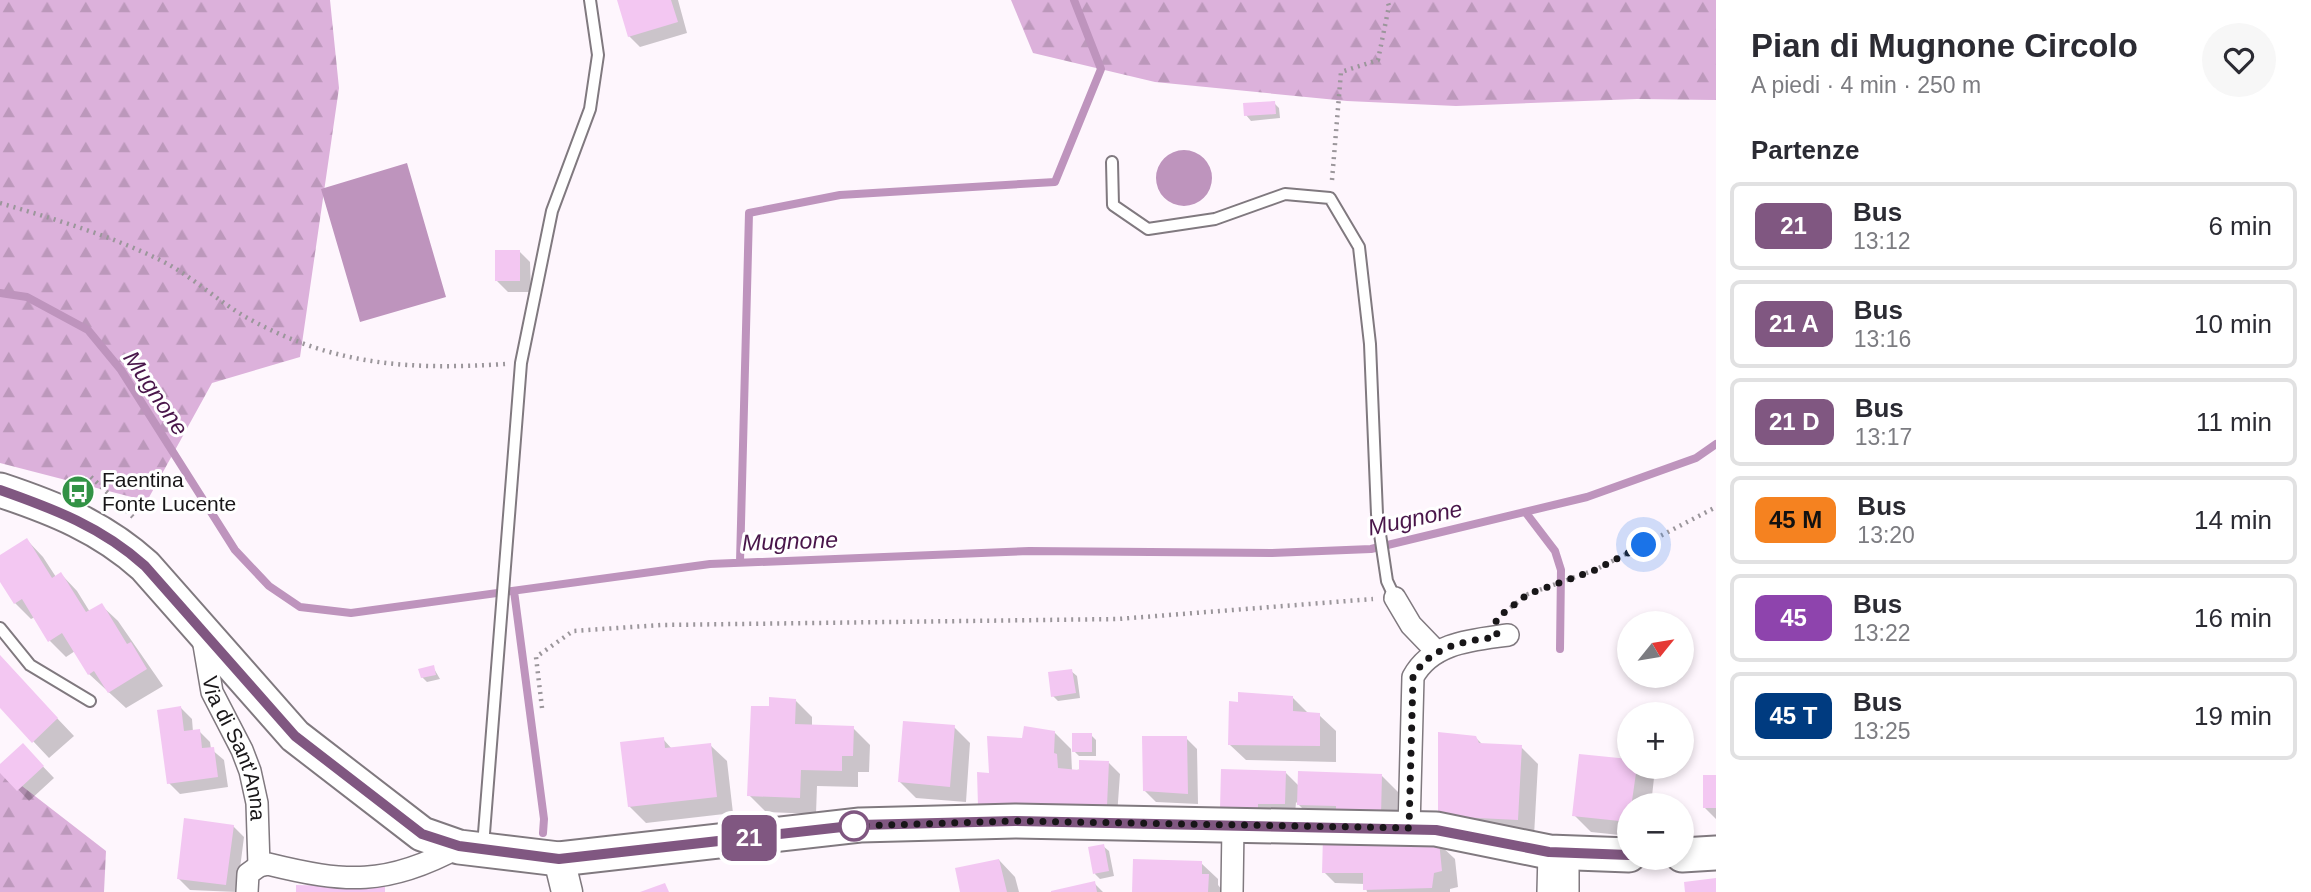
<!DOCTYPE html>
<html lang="it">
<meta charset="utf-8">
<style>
:root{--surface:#fff;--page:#f7f7f7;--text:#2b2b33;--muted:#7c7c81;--line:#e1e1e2}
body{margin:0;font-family:Arial,sans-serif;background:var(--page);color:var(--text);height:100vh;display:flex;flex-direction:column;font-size:26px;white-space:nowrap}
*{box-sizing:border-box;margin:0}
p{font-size:23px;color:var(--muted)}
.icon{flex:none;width:38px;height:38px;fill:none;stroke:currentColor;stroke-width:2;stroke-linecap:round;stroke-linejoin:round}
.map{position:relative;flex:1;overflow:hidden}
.sheet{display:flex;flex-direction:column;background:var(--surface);width:595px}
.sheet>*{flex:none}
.badge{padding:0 14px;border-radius:10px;font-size:24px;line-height:46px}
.needle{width:46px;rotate:60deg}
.tools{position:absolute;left:1617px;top:611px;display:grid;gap:14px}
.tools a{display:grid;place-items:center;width:77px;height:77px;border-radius:50%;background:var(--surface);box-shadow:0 4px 10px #0003;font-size:35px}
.you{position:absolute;width:35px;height:35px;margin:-18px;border:5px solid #fff;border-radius:50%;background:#1a73e8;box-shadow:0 0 0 10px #1a73e833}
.map>.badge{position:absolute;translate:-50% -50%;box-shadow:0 0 0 4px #fff}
h2{padding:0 35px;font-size:26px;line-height:63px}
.round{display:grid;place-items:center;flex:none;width:74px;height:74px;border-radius:37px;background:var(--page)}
.summary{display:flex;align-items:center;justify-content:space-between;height:119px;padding:0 35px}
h1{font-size:33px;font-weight:800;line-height:52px}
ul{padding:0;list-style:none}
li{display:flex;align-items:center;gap:21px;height:88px;margin:0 14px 10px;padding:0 21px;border:4px solid var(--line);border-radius:10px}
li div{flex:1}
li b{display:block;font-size:26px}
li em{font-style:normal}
li .badge{min-width:77px;font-weight:700;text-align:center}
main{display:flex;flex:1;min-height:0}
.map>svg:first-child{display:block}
.forest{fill:url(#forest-firs)}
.water{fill:#be94bd}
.shadow{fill:#0003}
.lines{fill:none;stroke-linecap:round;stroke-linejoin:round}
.stream{stroke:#be94bd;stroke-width:8}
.building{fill:#f3c7f2}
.lane-casing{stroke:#80797f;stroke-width:14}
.street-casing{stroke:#80797f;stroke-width:24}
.secondary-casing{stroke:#80797f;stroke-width:33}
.primary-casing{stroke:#80797f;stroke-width:37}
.path{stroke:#9b969b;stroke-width:4.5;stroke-dasharray:2 5;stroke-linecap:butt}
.lane{stroke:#fff;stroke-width:10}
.street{stroke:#fff;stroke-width:21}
.secondary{stroke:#fff;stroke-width:30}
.primary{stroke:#fff;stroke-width:33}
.line-casing{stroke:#fff;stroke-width:16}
.line{stroke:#805781;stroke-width:10}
.walk{stroke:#181618;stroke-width:7;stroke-dasharray:0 12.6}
.stop-dot{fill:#fff;stroke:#805781;stroke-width:3.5}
.labels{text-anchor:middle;stroke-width:6;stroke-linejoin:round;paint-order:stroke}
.poi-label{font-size:21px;fill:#181618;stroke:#fff;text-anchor:start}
.street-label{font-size:21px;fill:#181618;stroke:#fff}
.water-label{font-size:23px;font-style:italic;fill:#49164a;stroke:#fff}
</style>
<main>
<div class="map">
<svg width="1716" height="892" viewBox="0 0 1716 892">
<defs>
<pattern id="forest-firs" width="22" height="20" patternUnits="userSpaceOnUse" patternTransform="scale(1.75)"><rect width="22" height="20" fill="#dcb1db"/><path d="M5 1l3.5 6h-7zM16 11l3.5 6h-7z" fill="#bc98bb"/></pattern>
</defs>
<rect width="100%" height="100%" fill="#fef6fd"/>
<path class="forest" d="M0,0H330L339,88L300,357L212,383L147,501L0,463Z
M1011,0H1716V100L1637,99L1456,106L1347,101L1155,82L1033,53Z
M0,769L106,851L104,892H0Z"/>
<path class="water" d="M1156 178a28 28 0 1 1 56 0a28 28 0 1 1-56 0Z
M407,163L446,297L360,322L321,189Z"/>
<path class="shadow" d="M619,0H678L687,33L640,47L629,36Z
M1274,103L1279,108L1280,118L1251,121L1246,115Z
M519,251L530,262L531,292H508L497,281Z
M27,540L43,557L56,577L61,574L77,591L90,612L101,605L118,621L163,686L126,708L89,674L75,651L66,657L50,641L35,617L31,619L15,603L0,579V557Z
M0,658L74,736L49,758L0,706Z
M433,667L440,679L427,682L422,677Z
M1071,671L1077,676L1080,698L1058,701L1053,696Z
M1292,697L1309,714L1319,715L1336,731V762L1246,760L1229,744Z
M795,700L812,717V726L853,728L870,745L869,772H858V787L817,786L816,814L766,812L749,795L770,708Z
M181,708L192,719L193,732L199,731L210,742L211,749L224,760L228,787L180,794L169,783Z
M954,727L970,743L966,802L916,798L900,782Z
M1054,732L1071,749L1072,771L1109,763L1120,774L1117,816L990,775L1023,739Z
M1091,735L1096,740V756H1079L1074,751Z
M1186,738L1197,749L1198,804L1156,802L1145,791Z
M1476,738L1483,745L1521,747L1538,764L1534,836L1456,832Z
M663,739L672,749L710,745L727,761L733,813L646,823L629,806Z
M1580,755L1629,760V766H1642L1654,778L1651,805H1629V836L1591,832L1574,815Z
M33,756L54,778L29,801L0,770V766Z
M1285,772L1299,786L1382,776L1398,792L1397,831L1315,821L1296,802L1295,815L1233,819Z
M1705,777H1716V819L1705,808Z
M233,826L244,837L237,892L190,890L179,879Z
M1438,843L1455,859L1458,887L1450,889V892H1367L1365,884L1335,883L1324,872Z
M1103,846L1109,851L1114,876L1100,879L1095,874Z
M999,860L1015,877L1019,892H962Z
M1201,863L1218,879V885L1224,892H1134Z
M1094,883L1103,892H1054Z"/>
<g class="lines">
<path class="stream" d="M0,293L27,297L88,330L121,370L235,550L269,586L300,607L351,613L710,564L1029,551L1272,553L1371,549L1587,497L1696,458L1716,444
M1526,513L1555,551L1561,570L1560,649
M740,562L749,213L840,195L1055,182L1101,69L1074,0
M514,591L544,819L543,833"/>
</g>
<path class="building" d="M617,0H671L678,22L628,37Z
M1275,101L1276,114L1244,116L1243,103Z
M495,250H520V281H495Z
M27,538L52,578L61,572L86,612L102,603L127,644L131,642L147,669L108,693L94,671L88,675L62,633L48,642L22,599L14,604L0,582V555Z
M0,655L58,718L32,743L0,708Z
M434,665L436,675L421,678L418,669Z
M1072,669L1076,693L1051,697L1048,672Z
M1238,692L1293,696V711L1320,713V746L1228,745L1229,701L1238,702Z
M769,697L796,699L795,724L854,726L853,756H842V771L801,770L800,798L747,796L751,706H769Z
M181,706L184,731L200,729L202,748L214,747L218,777L167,784L157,710Z
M903,721L955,725L950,787L898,782Z
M1024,726L1055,731L1054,753L1057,754L1058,768L1079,770V760L1109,761L1107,806H978L977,772L989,773L987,736L1022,738Z
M1438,732L1476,736L1479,743L1522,745L1518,820L1438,816Z
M1072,733H1092V752H1072Z
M1142,736H1187L1188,794L1143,791Z
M664,737L665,748L711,743L717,797L628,807L620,742Z
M23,743L44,766L17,791L0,773V764Z
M1579,754L1629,759V766H1637L1629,822L1572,816Z
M1221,769L1286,771L1285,804H1258V810L1220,809Z
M1298,771L1382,774L1381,816L1336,814V806L1297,805Z
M1703,775H1716V808H1703Z
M184,818L234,825L226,885L177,879Z
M1323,836L1439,841L1442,871L1434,873L1432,888L1363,890V873H1322Z
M1104,844L1109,871L1093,874L1088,847Z
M999,859L1007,892H960L955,868Z
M1133,859L1202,861V874H1209L1208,892H1132Z
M1716,878V892H1685L1684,882Z
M1095,881L1097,892H1051V891Z
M665,883L669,892H640Z
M296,885L385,887V892H296Z"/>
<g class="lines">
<defs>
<path id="lane" d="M1112,162L1113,205L1148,229L1215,219L1285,194L1330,198L1359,247L1370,344L1377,514L1387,581L1395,598
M0,628L30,665L90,701
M483,846L521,363L552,211L590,109L598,55L590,0"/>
<g id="street">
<path d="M1395,598L1411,625L1437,652"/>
<path id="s1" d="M202,633L212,692L242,750L250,771L257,803L259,866"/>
<path d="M1409,828L1413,677C1432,642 1473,640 1508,635"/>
<path d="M247,892L248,874L259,866L268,864C345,883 387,886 459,847"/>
<path d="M1232,892L1233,826"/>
<path d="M1548,892L1549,852"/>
<path d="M1568,892V852"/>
</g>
<path id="secondary" d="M559,859L567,892"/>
<path id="primary" d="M0,490C54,508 102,527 145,566L295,736L422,834L459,847L559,859L860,825L1015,821L1436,829L1549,852L1629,855
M1682,855L1716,853"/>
</defs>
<use href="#lane" class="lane-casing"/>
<use href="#street" class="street-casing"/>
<use href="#secondary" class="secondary-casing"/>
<use href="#primary" class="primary-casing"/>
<path class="path" d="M1332,180L1341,72L1378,60L1389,6L1387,0
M0,203C54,219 109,235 160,260C193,276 220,304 253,321C337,366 412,370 505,364
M73,486L90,476L133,517
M1505,612L1528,594L1595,570L1716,507
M542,708L536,657L573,631L661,625L1118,619L1373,599"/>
<use href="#lane" class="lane"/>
<use href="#street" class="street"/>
<use href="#secondary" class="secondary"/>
<use href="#primary" class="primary"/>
</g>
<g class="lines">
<defs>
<path id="line" d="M0,490C54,509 102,527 145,566L295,736L422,834L459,846L559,859L860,825L1015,821L1436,830L1549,852L1629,855"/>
</defs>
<use href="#line" class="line-casing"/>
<use href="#line" class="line"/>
<path class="walk" d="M854,826L1015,821L1409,828L1413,677C1430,646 1465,641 1497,637L1496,619L1528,594L1595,570L1644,545"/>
</g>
<defs>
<symbol id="bus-disc" viewBox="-11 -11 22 22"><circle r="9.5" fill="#329245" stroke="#fff"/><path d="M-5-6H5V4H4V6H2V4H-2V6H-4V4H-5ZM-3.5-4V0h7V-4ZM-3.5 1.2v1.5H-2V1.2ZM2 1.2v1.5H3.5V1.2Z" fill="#fff"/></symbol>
</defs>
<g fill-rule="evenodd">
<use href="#bus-disc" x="59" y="473" width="38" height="38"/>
</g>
<circle class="stop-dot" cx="854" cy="826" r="14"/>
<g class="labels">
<g class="poi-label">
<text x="102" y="487">Faentina<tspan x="102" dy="24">Fonte Lucente</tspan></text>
</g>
<g class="street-label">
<text dy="7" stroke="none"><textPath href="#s1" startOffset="121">Via di Sant'Anna</textPath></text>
</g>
<g class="water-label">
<text transform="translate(156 393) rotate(56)" y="8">Mugnone</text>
<text transform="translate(1415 518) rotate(-12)" y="8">Mugnone</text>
<text transform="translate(790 541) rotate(-2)" y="8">Mugnone</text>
</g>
</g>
</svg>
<div class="tools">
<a><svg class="needle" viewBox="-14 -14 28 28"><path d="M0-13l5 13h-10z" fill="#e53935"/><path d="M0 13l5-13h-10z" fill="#7c7c81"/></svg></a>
<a>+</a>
<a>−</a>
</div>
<div class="you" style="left:1644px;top:545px"></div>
<b class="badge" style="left:749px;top:838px;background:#805781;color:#fff">21</b>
</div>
<section class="sheet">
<div class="summary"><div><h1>Pian di Mugnone Circolo</h1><p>A piedi · 4 min · 250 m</p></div><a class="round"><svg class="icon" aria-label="heart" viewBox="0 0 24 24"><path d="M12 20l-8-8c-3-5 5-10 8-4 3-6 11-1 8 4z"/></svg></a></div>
<h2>Partenze</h2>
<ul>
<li><span class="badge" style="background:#805781;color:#fff">21</span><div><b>Bus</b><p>13:12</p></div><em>6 min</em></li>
<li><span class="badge" style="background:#805781;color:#fff">21 A</span><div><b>Bus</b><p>13:16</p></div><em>10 min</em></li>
<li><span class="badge" style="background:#805781;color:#fff">21 D</span><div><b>Bus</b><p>13:17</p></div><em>11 min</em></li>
<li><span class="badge" style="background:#f58220;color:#111">45 M</span><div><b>Bus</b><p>13:20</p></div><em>14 min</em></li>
<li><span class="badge" style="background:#8e44ad;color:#fff">45</span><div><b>Bus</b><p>13:22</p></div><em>16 min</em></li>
<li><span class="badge" style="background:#003b80;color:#fff">45 T</span><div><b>Bus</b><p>13:25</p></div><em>19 min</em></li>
</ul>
</section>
</main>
